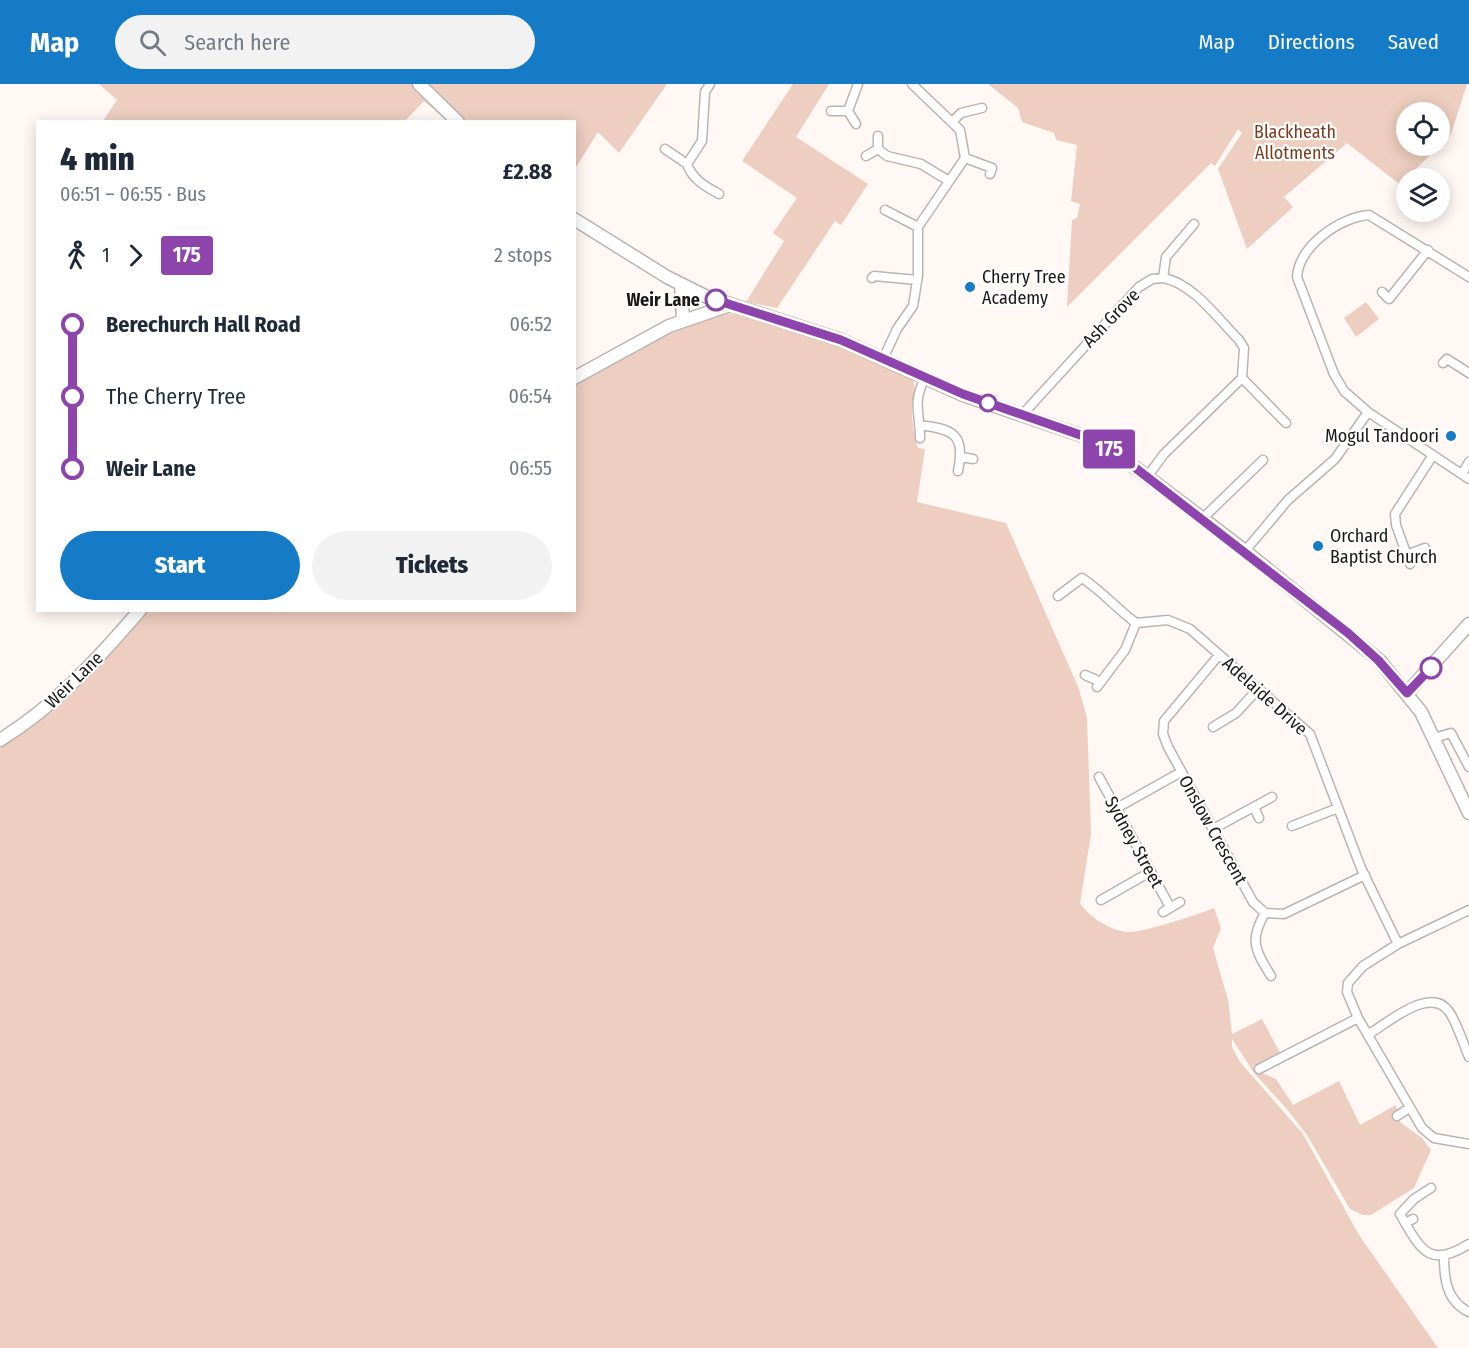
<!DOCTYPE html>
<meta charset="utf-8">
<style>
:root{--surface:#fff;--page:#f2f2f3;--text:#1f2937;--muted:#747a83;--accent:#157bc6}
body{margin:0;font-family:"Fira Sans Condensed",sans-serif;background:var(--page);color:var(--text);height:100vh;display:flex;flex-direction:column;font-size:22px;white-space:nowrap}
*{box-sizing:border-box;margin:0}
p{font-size:20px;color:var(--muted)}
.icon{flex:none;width:33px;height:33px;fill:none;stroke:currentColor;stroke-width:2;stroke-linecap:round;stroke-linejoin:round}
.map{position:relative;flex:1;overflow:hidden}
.side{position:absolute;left:36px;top:36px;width:540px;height:492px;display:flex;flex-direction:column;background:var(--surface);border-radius:0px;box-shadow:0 3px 15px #0003}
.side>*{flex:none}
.badge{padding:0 12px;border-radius:4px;font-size:21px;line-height:39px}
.fabs{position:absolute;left:1396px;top:18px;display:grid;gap:12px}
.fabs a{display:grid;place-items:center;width:54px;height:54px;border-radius:50%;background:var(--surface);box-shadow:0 3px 15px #0003;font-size:30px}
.map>.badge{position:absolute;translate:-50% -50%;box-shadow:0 0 0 3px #fff}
.legs{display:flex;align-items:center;gap:9px;height:66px;padding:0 24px;font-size:20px}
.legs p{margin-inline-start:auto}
.summary{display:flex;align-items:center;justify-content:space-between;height:102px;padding:0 24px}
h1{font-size:33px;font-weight:800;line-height:45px}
.primary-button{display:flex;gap:12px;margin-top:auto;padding:12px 24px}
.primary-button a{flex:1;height:69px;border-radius:36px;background:var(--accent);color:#fff;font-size:24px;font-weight:800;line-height:69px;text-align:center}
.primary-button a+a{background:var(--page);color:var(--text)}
ul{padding:0 24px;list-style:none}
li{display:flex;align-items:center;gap:21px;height:72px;font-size:22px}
li i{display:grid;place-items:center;width:9px;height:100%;margin:0 8px;background:currentColor}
li i::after{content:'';width:15px;height:15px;margin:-8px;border:4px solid;border-radius:50%;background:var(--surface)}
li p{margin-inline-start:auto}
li:first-child i{background:linear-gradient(#0000 50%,currentColor 0)}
li:last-child i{background:linear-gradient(currentColor 50%,#0000 0)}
header{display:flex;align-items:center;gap:36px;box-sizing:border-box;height:84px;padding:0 30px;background:var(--accent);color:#fff}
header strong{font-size:28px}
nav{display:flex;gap:33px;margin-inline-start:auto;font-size:21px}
.search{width:420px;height:54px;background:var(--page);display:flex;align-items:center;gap:15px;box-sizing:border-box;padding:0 21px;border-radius:33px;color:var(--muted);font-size:22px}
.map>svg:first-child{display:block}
.green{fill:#edcec0;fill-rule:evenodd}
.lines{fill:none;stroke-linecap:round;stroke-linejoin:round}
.street-casing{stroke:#bbb5b1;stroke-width:11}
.secondary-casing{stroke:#bbb5b1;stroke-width:15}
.street{stroke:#fff;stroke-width:8}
.secondary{stroke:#fff;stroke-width:12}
.line-1-casing{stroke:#fff;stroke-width:14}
.line-1{stroke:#8e44ad;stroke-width:9}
.poi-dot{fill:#157bc6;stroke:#fff;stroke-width:2}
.stop-1-dot{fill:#fff;stroke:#8e44ad;stroke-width:3}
.labels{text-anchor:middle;stroke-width:4.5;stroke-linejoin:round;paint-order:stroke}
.park-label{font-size:18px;fill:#7a3d1d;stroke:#fff}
.poi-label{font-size:18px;fill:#1b1917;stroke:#fff;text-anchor:start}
.stop-label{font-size:18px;font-weight:bold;fill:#1b1917;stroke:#fff;text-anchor:end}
.street-label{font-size:18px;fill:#1b1917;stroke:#fff}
</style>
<header>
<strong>Map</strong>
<div class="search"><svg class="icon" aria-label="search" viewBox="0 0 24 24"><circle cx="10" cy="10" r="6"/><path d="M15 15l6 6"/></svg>Search here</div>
<nav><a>Map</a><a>Directions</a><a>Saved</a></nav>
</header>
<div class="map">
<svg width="1469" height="1264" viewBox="0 0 1469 1264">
<rect width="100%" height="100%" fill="#fff8f5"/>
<path class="green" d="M99,0H667L619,69L598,48L575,85L574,38L447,37L424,17L405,37H103L117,16Z
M793,0H829L796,53L868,100L841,141L835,137L777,224L746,218L784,157L773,149L797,114L742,77Z
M988,0H1467L1451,50L1407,94L1403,103L1347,59L1284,113L1293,123L1247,165L1218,85L1242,49L1238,45L1215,82L1211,79L1067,223L1072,136L1077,134L1080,120L1071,117L1077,61L1056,56L1054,49L1022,38L1018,24ZM1440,28V62H1407V28Z
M1366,218L1379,235L1356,253L1344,234Z
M738,228L838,260L913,296C917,306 912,315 912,325C912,338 914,353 918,364L925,365L917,418L1006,439L1079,605L1087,634L1091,750L1080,819C1089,833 1108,845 1126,848C1143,849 1196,831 1214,824L1221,844L1213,864L1228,916L1232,950L1262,935L1280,969L1253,982L1255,986L1276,995L1293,1021L1339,997L1360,1041L1396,1021L1400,1038L1422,1054L1431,1066L1414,1104L1371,1131H1363L1350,1125L1307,1051L1286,1024L1254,989L1232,955V963L1240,978L1303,1050L1359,1151L1438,1264H0V656L35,633L140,527L574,526L575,294L669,242Z"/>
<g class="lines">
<defs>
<path id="street" d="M710,0L705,8L702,57L687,80C693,96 705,102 719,110
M831,27H848
M953,37L961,29L982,24
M856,40L848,27L858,0
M665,65L687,80
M878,65V52
M866,72L878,65L887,72L921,80L949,97
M965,74L992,84L990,90
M885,126L918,143
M1469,193L1369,131C1340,133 1299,162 1297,193L1334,290L1344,307L1368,328L1469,395
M872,194L874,192L917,196
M1382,208L1389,215L1428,166
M883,275L897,245L913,222L918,191V143L965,74L960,46L912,0
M1443,279L1447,275L1469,289
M1242,294L1286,339
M1022,331L1139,203L1152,195L1163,194L1166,173L1194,140
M919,341C953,345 966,350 958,387
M920,354C920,328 912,319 925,294
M961,373L973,375
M1462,390L1469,378
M1147,393L1164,370L1242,294L1244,264L1239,256C1218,235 1193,199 1163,194
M1202,435L1263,376
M1245,467L1288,416L1335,375L1368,328
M1406,471L1425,464
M1410,480L1396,441L1395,430L1433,371
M1058,512L1082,494C1102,507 1117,525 1136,539L1168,536L1190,545L1310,650L1361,784L1398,860
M1219,571L1164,637L1163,650L1168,663L1253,818L1265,829L1284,830L1365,791
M1085,591L1101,598
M1097,603L1125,566L1136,539
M1213,643L1236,629L1258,605
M1434,654L1451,649L1469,683
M1099,693L1170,823
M1254,723L1259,734
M1115,725L1181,688
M1292,742L1338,724
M1213,745L1272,713
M1101,816L1150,788
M1469,826L1398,860L1363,882L1348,899L1347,908L1358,934L1422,1044L1434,1054L1469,1060
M1163,828L1180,818
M1265,829C1249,856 1255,866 1271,892
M1369,950C1389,938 1432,900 1450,929C1458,942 1463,959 1469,973
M1259,985L1358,934
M1397,1032L1409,1024
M1431,1104L1414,1115L1400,1130C1420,1164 1428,1186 1469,1160
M1405,1139L1413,1135
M1444,1172C1444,1194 1446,1217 1469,1228"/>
<path id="secondary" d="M419,0L458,38
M574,135L667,193L705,212L841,256L963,311L1089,354L1120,372L1245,467L1379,576L1421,628L1469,729
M681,200L683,236
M574,294L669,242L730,221
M1407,609L1469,540
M0,656C55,622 98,575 140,526"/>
</defs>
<use href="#street" class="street-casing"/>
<use href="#secondary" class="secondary-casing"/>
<use href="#street" class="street"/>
<use href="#secondary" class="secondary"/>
</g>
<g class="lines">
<defs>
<path id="line-1" d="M716,216L841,256L963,310L1089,354L1120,372L1348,549L1378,576L1407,609L1431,584"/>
</defs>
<use href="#line-1" class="line-1-casing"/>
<use href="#line-1" class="line-1"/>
</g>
<g class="poi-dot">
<circle cx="970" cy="203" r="6"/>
<circle cx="1451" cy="352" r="6"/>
<circle cx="1318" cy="462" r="6"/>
</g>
<g class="stop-1-dot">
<circle cx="716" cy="216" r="10"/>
<circle cx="988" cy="319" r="8"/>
<circle cx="1431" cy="584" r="10"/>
</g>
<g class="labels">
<g class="park-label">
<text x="1295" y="54">Blackheath<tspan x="1295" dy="21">Allotments</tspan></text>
</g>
<g class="poi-label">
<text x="982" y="199">Cherry Tree<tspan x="982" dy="21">Academy</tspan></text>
<text x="1439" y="358" text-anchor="end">Mogul Tandoori</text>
<text x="1330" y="458">Orchard<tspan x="1330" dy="21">Baptist Church</tspan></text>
</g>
<g class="stop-label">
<text x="700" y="222">Weir Lane</text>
</g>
<g class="street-label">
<text transform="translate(1111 234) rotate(-46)" y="6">Ash Grove</text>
<text transform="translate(74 596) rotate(-44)" y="6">Weir Lane</text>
<text transform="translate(1265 612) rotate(42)" y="6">Adelaide Drive</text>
<text transform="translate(1213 746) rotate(61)" y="6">Onslow Crescent</text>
<text transform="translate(1134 758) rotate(61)" y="6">Sydney Street</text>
</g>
</g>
</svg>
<div class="fabs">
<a><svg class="icon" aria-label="locate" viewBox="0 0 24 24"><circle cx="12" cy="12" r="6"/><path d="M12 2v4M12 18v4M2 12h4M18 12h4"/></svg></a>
<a><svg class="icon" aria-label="layers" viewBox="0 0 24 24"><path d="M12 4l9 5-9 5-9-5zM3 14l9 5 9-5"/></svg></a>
</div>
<b class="badge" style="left:1109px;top:365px;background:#8e44ad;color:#fff">175</b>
<section class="side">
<div class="summary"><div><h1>4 min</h1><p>06:51 – 06:55 · Bus</p></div><b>£2.88</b></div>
<div class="legs"><svg class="icon" aria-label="walk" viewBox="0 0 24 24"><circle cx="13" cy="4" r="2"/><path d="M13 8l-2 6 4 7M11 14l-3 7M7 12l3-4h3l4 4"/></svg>1<svg class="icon" aria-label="forward" viewBox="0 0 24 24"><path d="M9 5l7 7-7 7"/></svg><b class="badge" style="background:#8e44ad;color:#fff">175</b><p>2 stops</p></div>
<ul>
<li><i style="color:#8e44ad"></i><b>Berechurch Hall Road</b><p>06:52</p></li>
<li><i style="color:#8e44ad"></i><span>The Cherry Tree</span><p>06:54</p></li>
<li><i style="color:#8e44ad"></i><b>Weir Lane</b><p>06:55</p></li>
</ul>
<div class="primary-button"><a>Start</a><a>Tickets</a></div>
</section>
</div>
